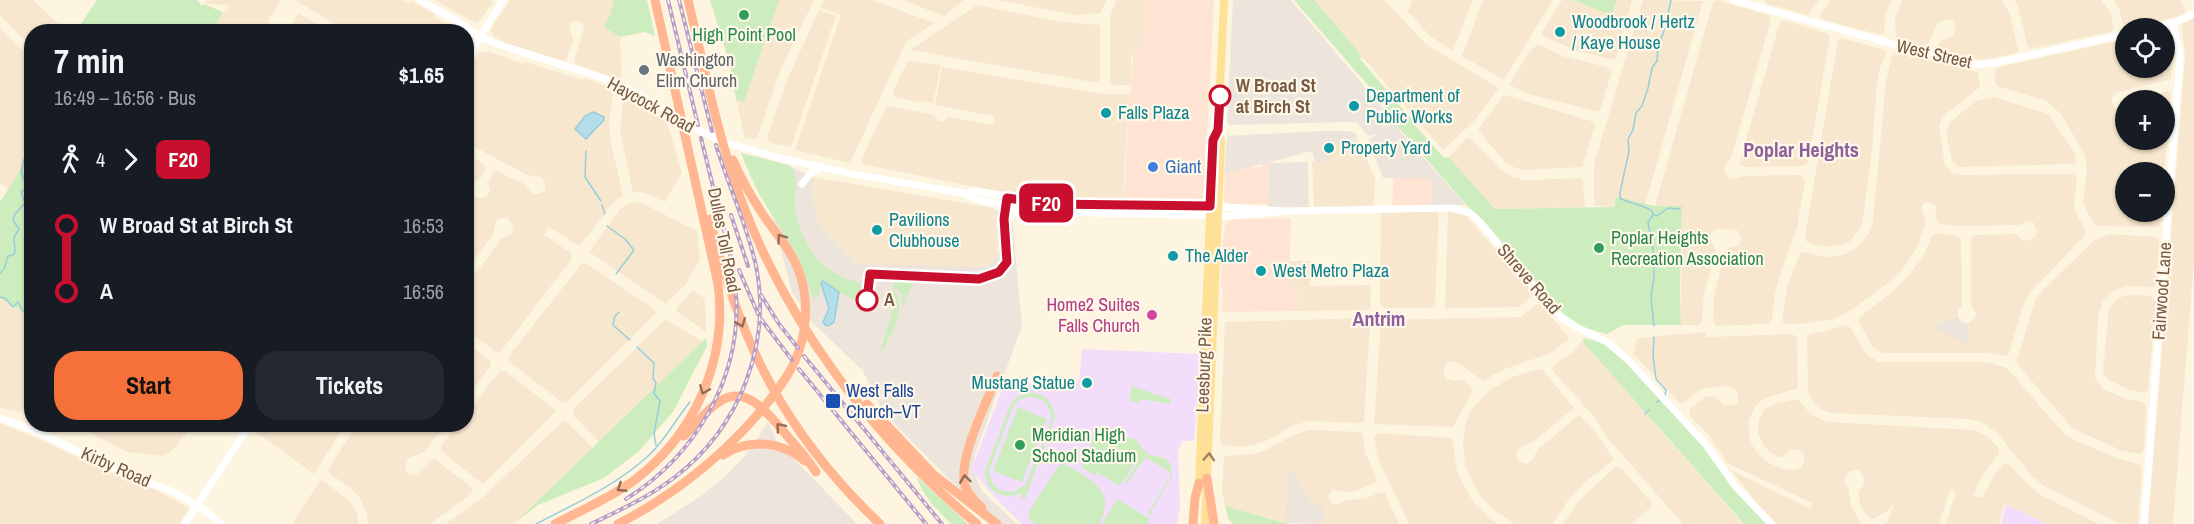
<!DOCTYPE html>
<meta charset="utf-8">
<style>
:root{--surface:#171b24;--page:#242831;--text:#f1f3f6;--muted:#9ea1a6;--accent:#f57139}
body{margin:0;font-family:"Archivo Narrow",sans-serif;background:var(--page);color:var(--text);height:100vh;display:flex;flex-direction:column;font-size:22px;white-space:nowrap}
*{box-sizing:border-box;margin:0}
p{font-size:20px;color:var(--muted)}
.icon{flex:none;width:33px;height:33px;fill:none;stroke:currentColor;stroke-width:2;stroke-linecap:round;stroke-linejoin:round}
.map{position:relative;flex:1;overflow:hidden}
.details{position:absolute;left:24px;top:24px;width:450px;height:408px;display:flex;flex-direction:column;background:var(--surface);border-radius:24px;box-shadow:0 2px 4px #0004}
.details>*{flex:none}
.badge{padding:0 12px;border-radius:9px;font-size:21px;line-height:39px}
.fabs{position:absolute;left:2115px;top:18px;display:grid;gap:12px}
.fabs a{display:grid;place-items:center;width:60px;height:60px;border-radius:50%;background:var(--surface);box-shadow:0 2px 4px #0004;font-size:30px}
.map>.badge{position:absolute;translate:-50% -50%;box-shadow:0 0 0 3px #fff}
.legs{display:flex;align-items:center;gap:9px;height:66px;padding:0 30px;font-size:20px}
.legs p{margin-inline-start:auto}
.summary{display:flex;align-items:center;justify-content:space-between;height:102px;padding:0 30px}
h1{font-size:33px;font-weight:800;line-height:45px}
.button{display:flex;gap:12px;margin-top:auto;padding:12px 30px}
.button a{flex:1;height:69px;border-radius:24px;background:var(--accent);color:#111;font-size:24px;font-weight:800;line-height:69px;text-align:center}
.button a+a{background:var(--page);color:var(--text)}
ul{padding:0 30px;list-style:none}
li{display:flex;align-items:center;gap:21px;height:66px;font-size:22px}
li i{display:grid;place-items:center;width:9px;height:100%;margin:0 8px;background:currentColor}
li i::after{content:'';width:15px;height:15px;margin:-8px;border:4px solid;border-radius:50%;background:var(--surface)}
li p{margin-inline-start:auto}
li:first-child i{background:linear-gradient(#0000 50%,currentColor 0)}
li:last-child i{background:linear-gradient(currentColor 50%,#0000 0)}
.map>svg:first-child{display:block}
.residential{fill:#f7e7ce}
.commercial{fill:#ffe4d4}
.industrial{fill:#ede5dc}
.education{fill:#f2ddfb}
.green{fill:#cdedbe;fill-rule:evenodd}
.water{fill:#b3deea;stroke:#98cddc;stroke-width:1.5}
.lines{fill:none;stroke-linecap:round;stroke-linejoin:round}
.stream{stroke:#98cddc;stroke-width:1.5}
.secondary{stroke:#fff;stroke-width:7}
.primary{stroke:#ffe097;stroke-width:8}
.highway{stroke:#ffb691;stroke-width:9}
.rail-casing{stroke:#b89ec8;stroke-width:4}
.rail{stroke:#fff8e9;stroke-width:1.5;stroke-dasharray:4.5;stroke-linecap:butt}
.oneway{stroke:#936d54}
.oneway2{stroke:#a0835e}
.line-1-casing{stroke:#fff;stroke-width:14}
.line-1{stroke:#c8102e;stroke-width:9}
.leisure-dot{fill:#2e9e5b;stroke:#fff8e9;stroke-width:2}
.culture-dot{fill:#0f9aa8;stroke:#fff8e9;stroke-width:2}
.worship-dot{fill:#6b7280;stroke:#fff8e9;stroke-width:2}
.stop-1-dot{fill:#fff;stroke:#c8102e;stroke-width:3}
.shop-dot{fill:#3f7fe0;stroke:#fff8e9;stroke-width:2}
.hotel-dot{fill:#d1479c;stroke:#fff8e9;stroke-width:2}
.transit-dot{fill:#1a4fb4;stroke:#fff8e9;stroke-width:2}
.labels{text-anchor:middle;stroke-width:4.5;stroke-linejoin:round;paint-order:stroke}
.culture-label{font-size:18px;fill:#0d838f;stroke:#fff8e9;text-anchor:start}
.leisure-label{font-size:18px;fill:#27864d;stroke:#fff8e9;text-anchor:start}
.street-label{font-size:18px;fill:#785b45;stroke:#fff8e9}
.worship-label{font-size:18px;fill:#5b616d;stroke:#fff8e9;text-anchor:start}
.stop-label{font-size:18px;font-weight:bold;fill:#785b45;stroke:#fff8e9;text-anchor:start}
.shop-label{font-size:18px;fill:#366cbe;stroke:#fff8e9;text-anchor:start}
.hotel-label{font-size:18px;fill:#b23c85;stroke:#fff8e9;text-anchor:end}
.transit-label{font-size:18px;fill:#164399;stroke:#fff8e9;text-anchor:start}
.neighbourhood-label{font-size:20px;font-weight:bold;fill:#8c609c;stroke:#fff8e9}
</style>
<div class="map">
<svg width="2194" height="524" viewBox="0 0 2194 524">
<rect width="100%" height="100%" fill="#fef5e0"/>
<path class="residential" d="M0,0H33L66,31L32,32L31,46L0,15Z
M207,0H277L280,2L267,22L282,31H212L223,12L230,5L204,4Z
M295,0H402L409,4L411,1L435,14L433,17L460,31H346Z
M435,0H491L493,3L479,21L475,23Z
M511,0H614L610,15L604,27L620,37L622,81L575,64L574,61L584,28L583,24L579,21H573L569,25L573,40L567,58L564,61L508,44L494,37L491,31L493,25Z
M779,0H814L781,69L758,136L756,139L745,138L736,100L744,102Z
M824,0H872L934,23L906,42L850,163L795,150L841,15L820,7Z
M903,0H964L944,16Z
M997,0H1106L1101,13L1075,15Z
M1116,0H1143L1142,45L1131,56L1132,85H1114L1110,81V17Z
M1313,0H1384L1426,44L1499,88L1474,121L1443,150Z
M1412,0H1473L1453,51L1430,36L1408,12Z
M1483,0H1553L1504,80L1462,56Z
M1562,0H1573L1611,15L1617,0H1632L1616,58L1613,60L1575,50L1543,36L1541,33Z
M1643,0L1703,1L1645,205L1616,197L1613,207L1594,206V164Z
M1717,0L1768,15L1771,20L1731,158L1725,166V172L1728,177L1733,179L1744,176L1800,175L1803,177L1805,181L1797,227L1779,278L1775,293L1772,320L1768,324L1717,326L1713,323L1714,295L1725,251L1728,248L1738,246L1742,239L1737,230L1718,229L1712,231L1709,236L1716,251L1704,294L1702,322L1698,325H1681L1682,206H1655L1713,2Z
M1764,0H1819L1807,15L1767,4Z
M1831,0H1891L1886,13L1884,32L1881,35L1824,20L1820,17L1821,14Z
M1902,0H2001L2009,11L2018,49L2017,53L1983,60L1942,53L1938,48L1941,40L1952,36L1956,30L1954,22L1948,19L1943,20L1937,25L1926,47L1896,40L1895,19Z
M2015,0H2101L2110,12L2114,28L2110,32L2030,49L2027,45L2019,10Z
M2114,0H2180L2186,10L2184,13L2176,17L2129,28L2123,25L2119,8Z
M977,5L1062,22L1100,25V80L1098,83L910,50Z
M819,10L836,16L791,147L770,143L767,137L787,80Z
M298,13L329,31H288Z
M2194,16V260L2173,524H2148L2185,59L2182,25L2184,21Z
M1782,20L1826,33L1830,37L1808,163L1803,166L1744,167L1740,164V161L1780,22Z
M0,28L32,59L31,154L8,190L0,182Z
M2166,31L2169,34L2173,51L2171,79L2118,92L2114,94L2111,101L2117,110L2125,109L2126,140H2164V100H2132L2168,91L2171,94L2165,166L2162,168H2153L2140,162L2133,167L2132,172H2126V212H2162L2160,227L2098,226L2093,223L2083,203L2087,169L2085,155L2061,114L2046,101L1997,86L1995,82V70L1999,67L2125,39L2126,68H2164V32Z
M1842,38L1884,50L1886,53L1880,68L1877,82L1872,150L1862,226L1850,241L1844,244L1827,247L1812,244L1806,241L1805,236L1838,40Z
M1538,44L1562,56L1607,67L1612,71L1600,110L1598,112L1532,95L1509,85L1529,52Z
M487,51L524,64L525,62L583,80L584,78L607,86L612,91L613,96L609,121L611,143L623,195L614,202L580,245L576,244L549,227L544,235L571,253L572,259L501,351L498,353L467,331L466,286L501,239L512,233L513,225L507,218H501L496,221L493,234L467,269V154L484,164L485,169L481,178L474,182L471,187L472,194L476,198H483L488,195L490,191L488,183L493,173L497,171L524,184L533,194H540L545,190V182L541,177L527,175L467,143V75L469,73L476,57L481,52Z
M1896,52L1978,72L1980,87L1946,114L1941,120L1939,127L1945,165L1952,173L1961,175L2073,174L2077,178L2074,203L2076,213L2086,231L2085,235L2029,294L2023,306L2008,356L1988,353H1882L1873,347L1858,321L1860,317L1893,291L1908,276L1923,257L1932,236L1936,233L1957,236L1961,240L1962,305L1958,310V317L1936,325L1970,330L1968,323L1974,319L1976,313L1971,305V237L1975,235L2016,234L2021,239L2028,241L2035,237L2037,233L2034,223L2028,221L2019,225L1957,226L1940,224L1936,220V206L1929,202L1924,203L1921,207L1926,222L1917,248L1903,268L1888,283L1853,309L1834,319L1799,324H1786L1782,321L1787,287L1800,253L1804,252L1824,257L1844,255L1858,247L1869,233L1873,221L1886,81L1892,55Z
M910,61L941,65L933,103L922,101L921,103L894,97L893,92L907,62Z
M942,67L1103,94H1129L1124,173V201L1063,198L1004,193L862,164L861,160L887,106L931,114L940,121H945L948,117L993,125L994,116L935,105Z
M1504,95L1594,122L1595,126L1582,167L1527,170L1515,168L1504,161L1478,130Z
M1994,97L2048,114L2075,153L2076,162L2074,164L1959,167L1955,165L1952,161L1946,133L1949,123L1976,101Z
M627,99L631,100L662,118L668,125L682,173L665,202L644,193L633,192L620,131L623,102Z
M1470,138L1500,169L1512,177L1526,180L1580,178L1583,180L1585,207L1495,209L1449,157L1466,139Z
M1358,139L1375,178L1374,207L1314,208L1312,161H1331L1326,147Z
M813,177L993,208L996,211L997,256L991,265L980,268L856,264L829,237L819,223L813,202Z
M632,202L642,203L697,231L700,259L686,284L666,304L589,252L621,208Z
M1439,210L1435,304L1431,308H1384L1380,302L1381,212Z
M1461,210L1534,294L1519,307L1445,308L1448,211Z
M2109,234L2156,237L2160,242L2156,285L2152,287L2129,286L2115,290L2102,303L2098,317L2095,378L2103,389L2127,399L2142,402L2146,406L2144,450L2141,454L2122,451L2072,428L2018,365L2017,360L2035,300L2043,290L2094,240Z
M1289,261H1311L1310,286L1371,285L1370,310L1297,311L1298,287H1289Z
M582,263H586L655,310L656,313L566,403L562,402L508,361L509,356Z
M693,290L705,299L706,332L676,311L677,307Z
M2133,295L2151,296L2156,302L2148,389L2146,393L2130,390L2110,381L2104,375L2103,370L2109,309L2117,299L2124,296Z
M0,298L31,316V400H29L20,412L0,408Z
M1536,304L1541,305L1568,336V340L1549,354L1502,370L1483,381L1458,363L1452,361L1446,364L1443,371L1446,378L1452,381L1464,380L1473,390L1453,427L1374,424L1381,320L1521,317Z
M1366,318L1370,323L1364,421L1361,423L1308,421L1290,427L1268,440L1254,445L1240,447L1222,445L1220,441L1225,322Z
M666,319L703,342L599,442L574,416L573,409Z
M1844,325L1850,327L1866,354L1879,362H1987L2007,368L2066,436L2116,458L2141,465L2142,470L2138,524L2118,523L2044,486L2032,476L1998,434L1981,422L1967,419L1832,413L1820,409L1812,401L1808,391L1807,336L1810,334L1827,331Z
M1706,332L1707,337L1792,334L1797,337L1798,388L1763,399L1754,408L1749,421V434L1752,445L1760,456L1769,463L1781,468L1793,470L1800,468L1804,463V454L1797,449L1789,450L1782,458L1772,454L1763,445L1758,432L1759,419L1765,409L1776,403L1797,399L1812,415L1827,422L1975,430L1990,438L1999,449V453L1982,476L1973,496L1982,498L1994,475L2004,464L2008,463L2028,485L2041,495L2099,524H2047L2005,504L1999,524H1946L1956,492L1950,490L1939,524H1884L1888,521L1894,503L1887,511L1873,519H1870L1861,506L1859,499V491L1863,486L1864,479L1861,472L1856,470L1848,472L1844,481L1849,490L1851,505L1861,524H1777L1757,503L1731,470L1811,509L1812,503L1727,463L1708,434L1690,416V409L1705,397L1714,396L1725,406L1736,404L1738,401V394L1734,388L1727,386L1706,388L1698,391L1681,404L1633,354L1637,338Z
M1582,341L1743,524H1683L1610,441L1593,416L1553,371L1552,368L1555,364L1571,354Z
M466,342L490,360L491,365L467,397Z
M1538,369L1544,371L1574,408L1532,443L1519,448L1516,454L1519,461L1525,464L1531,462L1538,449L1579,415L1591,426L1613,458L1612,461L1584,483L1570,498L1552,524H1515L1494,510L1478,493L1465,465L1463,443L1466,422L1470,412L1487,392L1512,377Z
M500,371H505L554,409L555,412L484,483L480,482L441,451V446L458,425L466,424L467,413Z
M563,421L567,422L593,448L514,524H445L482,498Z
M0,423L39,439L128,481L154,489L189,508L179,524H0Z
M357,424L445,425L425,451L408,459L405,468L409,474L416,475L431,460L435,459L472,488L473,493L430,524H368L367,514L359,497L350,488L329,473V468Z
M74,425L193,424V425L172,451L164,456L127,452Z
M256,425V424L345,425L314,474L253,430Z
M1309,430L1360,432L1363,434L1365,453L1377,478V482L1356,491L1345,492L1333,490L1329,494V499L1332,503L1337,505L1344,501L1367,498L1381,492L1385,493L1399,524H1322L1325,516L1323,508L1310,501L1288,467L1285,523L1225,506L1222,490L1224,456L1254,454L1267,450L1291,436Z
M1379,433L1452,438L1457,471L1465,488L1475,504L1497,524H1409L1378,459L1374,437Z
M1616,466L1621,468L1651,502V507L1632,524H1563L1580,500Z
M321,479L351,502L357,513L359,524H292Z"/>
<path class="commercial" d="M1143,0H1214L1204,199L1201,201H1124L1129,94L1132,85L1133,53L1141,45Z
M1261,159H1269L1268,204H1228L1224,201L1225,168L1261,167Z
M1394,178H1432L1431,205L1392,206Z
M1291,218L1289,286L1298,287L1297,311L1224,312L1222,310L1223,288H1221L1222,247L1225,225L1229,220Z"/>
<path class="industrial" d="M1233,0H1291L1400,128L1398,129L1466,205H1431V178H1383L1368,139L1380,133L1368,136L1357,123L1347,122L1230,125L1227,122Z
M1319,131H1349L1356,134L1358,139L1326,147L1331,161L1315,162L1312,151L1224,174L1227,136Z
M755,156L787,165L813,177V202L819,223L829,237L856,264L985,267L993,263L998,253L996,211L1012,217L1022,326L975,454L974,471L982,491L1017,524H997L947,477L883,412L863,371L811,321L792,292L770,208L752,172Z
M1308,162L1309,209L1268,207L1269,163Z
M1958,317L1962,322L1968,323L1970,345L1935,329V325Z
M768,422L776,440L857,524H657L701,496L727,475L750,450Z
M1288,466L1310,501L1319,504L1323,508L1325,516L1322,524L1285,523Z"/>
<path class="education" d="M1082,349L1201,354L1194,441H1182L1178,452L1180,507L1177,524H1022L998,501L971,470L1004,384L1079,383Z
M2006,505L2020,511L2047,524H2001Z"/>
<path class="green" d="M97,0H197L202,6L204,4L223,12L212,31H76Z
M614,0H647L655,36L644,32L620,37L604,27L610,15Z
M710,0H779L744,102L736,100L730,65Z
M1294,0H1314L1362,56L1360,59L1415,123L1414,124L1444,158L1449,157L1495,209L1614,207L1616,197L1655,206H1682L1680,290L1681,325H1623L1607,334L1582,327L1562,313L1398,127L1379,98Z
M1573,0H1617L1611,15Z
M741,153L788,165C801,174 794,195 795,209C799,234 815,264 838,275C845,279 854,281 861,283C862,290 861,296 855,300L828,286L823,281L818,298L812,297C801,250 780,231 758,192C752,179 746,166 741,153Z
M31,154V316L0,298V202Z
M895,280L913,282L902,310C903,300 904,290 892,288Z
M891,291H895C904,304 896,323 891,336L889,337L883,351L881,350L894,305Z
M706,338L707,346L673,412L638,452L604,478L538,505L517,521Z
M1585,338L1603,343L1624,359L1698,439L1767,524H1744L1582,341Z
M1132,386L1152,393V399L1153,393L1171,399L1170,404L1140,399L1139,403L1129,400Z
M1027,393C1044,392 1053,401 1055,417L1025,499L1021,497L1022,493C1003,501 985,491 985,471L1011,403L1017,397ZM1028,397C1043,397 1052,406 1051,422L1025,485L1013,492L1002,491L992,483L989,471L1013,407L1019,400Z
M1018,407L1047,419L1022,482L993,471Z
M1105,433L1135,439L1147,454L1128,483L1125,482L1136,466L1134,464L1121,484L1118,485L1096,472V475L1104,481L1081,467L1089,454L1093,435L1104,437Z
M1148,454L1167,459L1168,462L1171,463L1172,477L1151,511L1153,513L1152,515L1148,513L1172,474L1147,458L1141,463Z
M1064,464C1089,478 1118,491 1099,524H1037L1030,520L1028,513L1059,465Z
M917,477L963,519L968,524H951C940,512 920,494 917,477Z
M1117,499L1150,519L1147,524H1102Z
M1225,506L1288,524H1233L1228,518Z"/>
<path class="water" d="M593,112L604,117V120L586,139L575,129L585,116Z
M823,281L839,292L834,322L828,326L825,325L823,322L829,309L821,283Z"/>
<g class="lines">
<path class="stream" d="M586,151L585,177L601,201
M602,205L605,214
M1654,215L1657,216L1668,208L1680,209
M607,226L625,239L634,250L616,274
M0,273L4,269L8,256L13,255L15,252L14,237L19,229L13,220L15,214L25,203L21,192L27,187L21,172L24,159L32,154
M0,297L5,298L13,307L18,302L22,310L32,317
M619,312L615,316L613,325L630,340
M1654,326L1651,297L1654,276V256L1648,222L1653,215L1652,211C1645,205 1630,204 1620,198V193L1629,151L1628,139L1633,130L1636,113L1642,106L1648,88L1652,68L1657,61L1658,47L1665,28L1671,0
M1654,337L1653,356L1656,379L1666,390L1665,395
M637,347L654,363L653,378L656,383L654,393L660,401L654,434L656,445
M1657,402L1659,401
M1645,414L1649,410
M536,524C574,504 615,486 647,457C665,441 675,420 690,402"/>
<path class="secondary" d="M420,0L458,22L480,37L494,43L603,78L637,93L694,128L724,142L783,159L853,174L962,193L979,200L1009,206L1051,212L1228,216L1278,212
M1733,0L1970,65L1995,63L2126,34
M2149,28L2177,22L2194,14
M466,65L480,37L503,0
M802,184L810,174L822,167
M964,194L975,191L1050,203L1210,206L1285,211L1451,208L1470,213L1480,222L1560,316L1578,328L1607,342L1628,360L1706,445L1735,486L1771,524
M1008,221L1011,214L1021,208
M0,418L40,433L124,474L174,492L206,511L221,524
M185,524L250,424
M2144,524L2180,57L2173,23"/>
<path class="primary" d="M1199,487L1213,140L1218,130
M1205,524L1221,141L1218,130L1224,0"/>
<path class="highway" d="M688,0C704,66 717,133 740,197C787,324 873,438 977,524
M710,219C739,343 787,436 880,524
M867,404L934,475L997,524
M684,436C720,397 736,375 778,425C791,441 805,455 816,472
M723,455C748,438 782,441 805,461
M1207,478L1214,524
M982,508C976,502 968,495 965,486C957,460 987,402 997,376
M555,524C580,511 608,499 632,482C694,436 728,361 718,284L655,0
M618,524C676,494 728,452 769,401C778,389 788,377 794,363C807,336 809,302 800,274C792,251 777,235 764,216C752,198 741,179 733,160
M1193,524L1195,498L1199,483"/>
<defs>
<path id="rail" d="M668,0L698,125
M679,0L712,131
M731,215L748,266
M739,270L758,314
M761,295L779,324L798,348
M761,319L792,360
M804,356L942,524
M799,369L926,524
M626,499C695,456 742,377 736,295C735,271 728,246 722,223C715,195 708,166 701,138
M591,524C620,510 649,497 675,477C739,428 772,345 756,266C747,225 728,185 716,145"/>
</defs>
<use href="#rail" class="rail-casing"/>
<use href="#rail" class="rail"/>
</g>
<defs><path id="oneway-chevron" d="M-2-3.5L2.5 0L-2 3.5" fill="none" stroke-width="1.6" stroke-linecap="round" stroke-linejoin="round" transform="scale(1.5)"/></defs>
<g class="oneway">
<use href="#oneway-chevron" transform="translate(781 238) rotate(-126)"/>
<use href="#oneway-chevron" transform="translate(741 323) rotate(69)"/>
<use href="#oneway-chevron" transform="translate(704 390) rotate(113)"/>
<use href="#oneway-chevron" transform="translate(780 427) rotate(-130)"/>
<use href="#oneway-chevron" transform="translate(965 479) rotate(-98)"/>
<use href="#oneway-chevron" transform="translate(621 488) rotate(147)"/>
</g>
<use class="oneway2" href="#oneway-chevron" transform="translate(1209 457) rotate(-86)"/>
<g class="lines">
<defs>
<path id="line-1" d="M867,300L870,274L979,279L999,272L1007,262L1004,219L1007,198L1050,204L1210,206L1213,140L1218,130L1220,96"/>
</defs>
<use href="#line-1" class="line-1-casing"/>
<use href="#line-1" class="line-1"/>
</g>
<g class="leisure-dot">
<circle cx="744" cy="15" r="6"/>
<circle cx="1599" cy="248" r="6"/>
<circle cx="1020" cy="445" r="6"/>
</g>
<g class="culture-dot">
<circle cx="1560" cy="32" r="6"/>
<circle cx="1354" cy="106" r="6"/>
<circle cx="1106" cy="113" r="6"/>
<circle cx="1329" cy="148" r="6"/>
<circle cx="877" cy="230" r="6"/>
<circle cx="1173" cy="256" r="6"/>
<circle cx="1261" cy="271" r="6"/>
<circle cx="1087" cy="383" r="6"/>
</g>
<circle class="worship-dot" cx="644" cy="70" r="6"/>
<g class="stop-1-dot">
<circle cx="1220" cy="96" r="10"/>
<circle cx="867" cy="300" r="10"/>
</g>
<circle class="shop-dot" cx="1153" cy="167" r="6"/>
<circle class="hotel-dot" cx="1152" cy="315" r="6"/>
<rect class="transit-dot" x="825" y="393" width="16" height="16" rx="3"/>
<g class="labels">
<g class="culture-label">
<text x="1572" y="28">Woodbrook / Hertz<tspan x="1572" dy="21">/ Kaye House</tspan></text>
<text x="1366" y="102">Department of<tspan x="1366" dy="21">Public Works</tspan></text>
<text x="1118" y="119">Falls Plaza</text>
<text x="1341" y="154">Property Yard</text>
<text x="889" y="226">Pavilions<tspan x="889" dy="21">Clubhouse</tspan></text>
<text x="1185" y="262">The Alder</text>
<text x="1273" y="277">West Metro Plaza</text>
<text x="1075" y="389" text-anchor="end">Mustang Statue</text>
</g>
<g class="leisure-label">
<text x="744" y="41" text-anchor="middle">High Point Pool</text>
<text x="1611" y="244">Poplar Heights<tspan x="1611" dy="21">Recreation Association</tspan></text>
<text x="1032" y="441">Meridian High<tspan x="1032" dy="21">School Stadium</tspan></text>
</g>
<g class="street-label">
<text transform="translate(1934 54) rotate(13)" y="6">West Street</text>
<text transform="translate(651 105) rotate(29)" y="6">Haycock Road</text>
<text transform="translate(724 240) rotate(79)" y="6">Dulles Toll Road</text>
<text transform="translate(1529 279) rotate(49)" y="6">Shreve Road</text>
<text transform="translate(2162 291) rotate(-86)" y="6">Fairwood Lane</text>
<text transform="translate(1204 365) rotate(-88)" y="6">Leesburg Pike</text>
<text transform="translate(116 467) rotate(24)" y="6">Kirby Road</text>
</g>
<g class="worship-label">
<text x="656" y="66">Washington<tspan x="656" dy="21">Elim Church</tspan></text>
</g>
<g class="stop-label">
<text x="1236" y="92">W Broad St<tspan x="1236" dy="21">at Birch St</tspan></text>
<text x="884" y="306">A</text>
</g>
<g class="shop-label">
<text x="1165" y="173">Giant</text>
</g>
<g class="hotel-label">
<text x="1140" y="311">Home2 Suites<tspan x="1140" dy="21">Falls Church</tspan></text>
</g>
<g class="transit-label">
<text x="846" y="397">West Falls<tspan x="846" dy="21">Church–VT</tspan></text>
</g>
<g class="neighbourhood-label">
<text x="1801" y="157">Poplar Heights</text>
<text x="1379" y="326">Antrim</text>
</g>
</g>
</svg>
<div class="fabs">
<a><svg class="icon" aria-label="locate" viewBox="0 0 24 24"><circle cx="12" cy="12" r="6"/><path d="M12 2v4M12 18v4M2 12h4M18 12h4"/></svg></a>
<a>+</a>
<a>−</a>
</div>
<b class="badge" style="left:1046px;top:203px;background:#c8102e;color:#fff">F20</b>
<section class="details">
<div class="summary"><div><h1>7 min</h1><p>16:49 – 16:56 · Bus</p></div><b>$1.65</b></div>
<div class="legs"><svg class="icon" aria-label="walk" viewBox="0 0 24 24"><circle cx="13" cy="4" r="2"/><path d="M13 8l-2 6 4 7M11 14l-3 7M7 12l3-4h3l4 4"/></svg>4<svg class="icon" aria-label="forward" viewBox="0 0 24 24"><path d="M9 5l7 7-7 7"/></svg><b class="badge" style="background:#c8102e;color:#fff">F20</b></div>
<ul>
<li><i style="color:#c8102e"></i><b>W Broad St at Birch St</b><p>16:53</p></li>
<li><i style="color:#c8102e"></i><b>A</b><p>16:56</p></li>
</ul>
<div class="button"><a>Start</a><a>Tickets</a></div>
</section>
</div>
